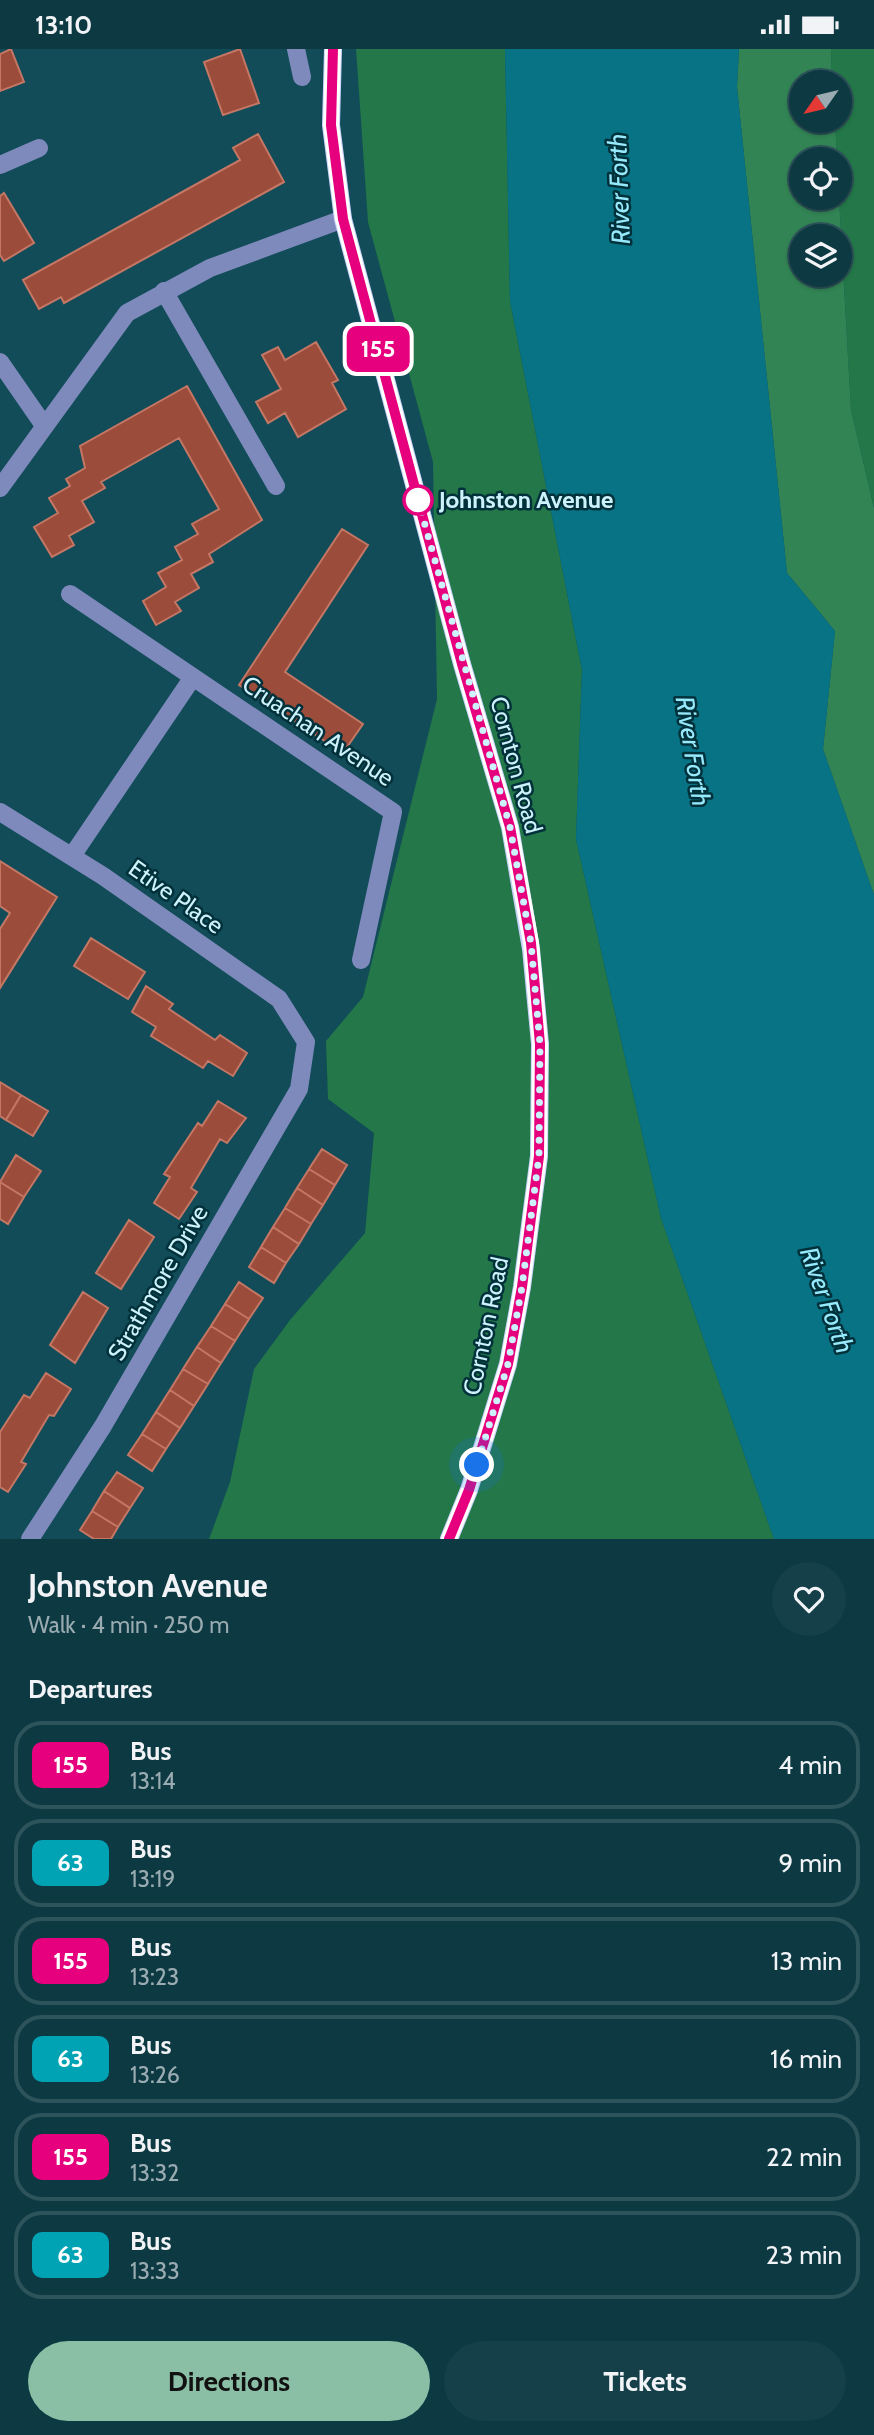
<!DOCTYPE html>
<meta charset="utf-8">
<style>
:root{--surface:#0d3942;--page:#164049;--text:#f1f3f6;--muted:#9aacb2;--line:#2d535b;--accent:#8abfa5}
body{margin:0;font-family:Cabin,sans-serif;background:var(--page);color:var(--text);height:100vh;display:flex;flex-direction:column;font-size:26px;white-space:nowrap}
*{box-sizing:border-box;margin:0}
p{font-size:23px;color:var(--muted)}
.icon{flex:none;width:38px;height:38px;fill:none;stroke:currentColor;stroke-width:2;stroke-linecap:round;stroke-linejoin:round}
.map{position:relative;height:1490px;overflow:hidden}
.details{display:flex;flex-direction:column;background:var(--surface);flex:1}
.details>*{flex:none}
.badge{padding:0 14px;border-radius:10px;font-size:24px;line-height:46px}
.needle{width:46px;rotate:236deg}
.buttons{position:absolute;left:789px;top:21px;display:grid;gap:14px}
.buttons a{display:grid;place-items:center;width:63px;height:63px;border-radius:50%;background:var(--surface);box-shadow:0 2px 5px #0004,0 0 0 2px var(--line);font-size:35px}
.you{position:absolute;width:35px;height:35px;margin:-18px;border:5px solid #fff;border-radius:50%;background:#1a73e8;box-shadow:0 0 0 10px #1a73e833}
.map>.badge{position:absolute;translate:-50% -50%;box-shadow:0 0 0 4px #fff}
h2{padding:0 28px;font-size:26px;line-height:63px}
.round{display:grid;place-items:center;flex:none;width:74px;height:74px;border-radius:37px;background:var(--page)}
.headline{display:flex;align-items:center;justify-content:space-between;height:119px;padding:0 28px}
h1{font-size:33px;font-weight:800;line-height:52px}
.button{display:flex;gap:14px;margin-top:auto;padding:14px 28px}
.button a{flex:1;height:80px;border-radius:42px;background:var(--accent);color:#111;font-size:28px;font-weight:800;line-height:80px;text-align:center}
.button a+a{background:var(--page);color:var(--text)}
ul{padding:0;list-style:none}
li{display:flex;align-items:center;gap:21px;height:88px;margin:0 14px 10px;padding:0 14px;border:4px solid var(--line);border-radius:28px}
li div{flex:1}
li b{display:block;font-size:26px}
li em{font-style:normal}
li .badge{min-width:77px;font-weight:700;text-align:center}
.status{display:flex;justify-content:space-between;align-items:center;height:49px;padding:0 35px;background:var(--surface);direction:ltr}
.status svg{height:19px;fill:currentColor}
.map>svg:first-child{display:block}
.green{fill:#237748}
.forest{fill:#328454;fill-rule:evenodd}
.water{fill:#087385}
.building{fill:#9c4c3a;stroke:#c57765;stroke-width:2}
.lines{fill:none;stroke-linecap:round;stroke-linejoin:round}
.minor{stroke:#7e89bc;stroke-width:18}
.major{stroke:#c8d2fb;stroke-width:18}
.line-casing{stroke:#fff;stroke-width:16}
.line{stroke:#e6007e;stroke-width:10}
.walk{stroke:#cdf2fb;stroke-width:7;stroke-dasharray:0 12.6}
.stop-dot{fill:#fff;stroke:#e6007e;stroke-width:3.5}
.labels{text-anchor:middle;stroke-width:5;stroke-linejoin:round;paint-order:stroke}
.stop-label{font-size:24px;font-weight:bold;fill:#cdf2fb;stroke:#00313a;text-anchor:start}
.street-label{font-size:24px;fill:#cdf2fb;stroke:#00313a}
.water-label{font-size:26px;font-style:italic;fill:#97e9fc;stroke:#00313a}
</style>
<div class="status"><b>13:10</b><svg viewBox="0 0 49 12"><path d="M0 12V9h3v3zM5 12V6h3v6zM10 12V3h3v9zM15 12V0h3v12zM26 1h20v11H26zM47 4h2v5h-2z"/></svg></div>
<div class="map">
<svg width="874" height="1490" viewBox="0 0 874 1490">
<rect width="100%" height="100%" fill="#114c58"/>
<path class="green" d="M356,0H505L510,252L582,621L576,790L661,1169L774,1490H209L230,1433L254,1320L290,1271L365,1184L374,1084L328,1050L326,992L363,948L437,650L433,413L368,173Z
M831,0H874V459L851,361L839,149L840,110H837L835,72H840V33H832Z"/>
<path class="forest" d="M739,0H831L832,33H802V72H835L837,110H802V149H839L851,361L874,459V846L823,700L835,582L787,524L737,38ZM802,187H840V226H802Z"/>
<path class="water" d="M505,0H739L737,38L787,524L835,582L823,700L874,846V1490H774L661,1169L576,790L582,621L510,252Z"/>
<path class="building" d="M11,0L24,33L0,42V5Z
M240,0L259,54L223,66L204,13Z
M258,85L284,133L64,254L61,248L39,260L23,231L240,111L233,99Z
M4,144L34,194L4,212L0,206V147Z
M316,293L338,331L332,334L346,360L298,388L285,364L268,374L256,353L281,340L262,306L278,298L285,311Z
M187,337L262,471L209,505L213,513L191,525L199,539L175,553L181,562L156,576L143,552L166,538L158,524L182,511L175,498L198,485L192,475L219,460L179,389L101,433L105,439L82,452L94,473L69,487L74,496L52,508L34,478L58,464L49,449L70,437L66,430L85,419L80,397Z
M342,480L368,496L285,623L363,675L343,704L239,636Z
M0,812L57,848L0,939V880L10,864L0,857Z
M91,889L145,923L128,950L74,917Z
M146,937L173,955L169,960L215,991L220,986L247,1004L233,1027L208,1012L203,1019L151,987L156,978L132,963Z
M0,1033L21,1046L6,1071L0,1067Z
M21,1046L48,1062L33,1087L6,1071Z
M218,1052L246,1069L227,1094L220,1090L191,1139L197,1143L179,1170L154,1154L170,1128L164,1125L198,1074L202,1077Z
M322,1100L347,1116L335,1136L309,1120Z
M16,1106L41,1122L24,1148L0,1133Z
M309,1120L335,1136L323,1156L297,1139Z
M0,1133L24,1148L8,1175L0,1170Z
M297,1139L323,1156L311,1175L285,1159Z
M285,1159L311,1175L299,1195L273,1178Z
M129,1171L154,1188L121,1240L96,1224Z
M273,1178L299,1195L286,1214L261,1198Z
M261,1198L286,1214L274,1234L249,1218Z
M239,1233L263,1249L249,1270L225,1255Z
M83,1243L108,1259L75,1314L50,1296Z
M225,1255L249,1270L235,1292L211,1277Z
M211,1277L235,1292L221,1314L197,1298Z
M197,1298L221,1314L208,1335L183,1320Z
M183,1320L208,1335L194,1357L170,1341Z
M46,1324L71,1340L54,1367L49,1366L21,1413L26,1415L8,1443L0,1438V1383L24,1346L30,1349Z
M170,1341L194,1357L180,1379L156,1363Z
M156,1363L180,1379L166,1400L142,1385Z
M142,1385L166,1400L152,1422L128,1406Z
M117,1423L143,1439L130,1459L104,1442Z
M104,1442L130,1459L118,1478L92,1462Z
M92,1462L118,1478L111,1490H94L80,1481Z"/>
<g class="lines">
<path class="minor" d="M296,0L302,28
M0,116L39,99
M164,242L276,437
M0,313L43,375
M0,439L127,264L210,219L343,170
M70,545L393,763L361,911
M0,763L103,827L279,950L306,993L299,1040L103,1377L30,1490
M72,807L193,628"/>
<path class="major" d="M333,0L331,76L343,170L462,615L510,778L531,900L540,995L539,1107L522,1238L508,1315L469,1441L449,1490"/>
</g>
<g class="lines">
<defs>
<path id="line" d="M333,0L331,76L343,170L462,615L510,778L531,894L540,995L539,1107L522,1238L508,1315L469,1441L449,1490"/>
</defs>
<use href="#line" class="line-casing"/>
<use href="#line" class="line"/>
<path class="walk" d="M418,451L510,778L531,894L540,995L539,1107L522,1238L508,1315L477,1416"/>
</g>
<circle class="stop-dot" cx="418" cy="451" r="14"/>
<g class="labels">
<g class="stop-label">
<text x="439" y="459">Johnston Avenue</text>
</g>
<g class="street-label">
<text transform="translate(318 682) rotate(34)" y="8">Cruachan Avenue</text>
<text transform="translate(516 716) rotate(75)" y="8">Cornton Road</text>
<text transform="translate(176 848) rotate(35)" y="8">Etive Place</text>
<text transform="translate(158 1234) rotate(-60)" y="8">Strathmore Drive</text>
<text transform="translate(486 1277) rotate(-78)" y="8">Cornton Road</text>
</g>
<g class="water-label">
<text transform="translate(619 140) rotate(-92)" y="9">River Forth</text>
<text transform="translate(693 702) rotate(81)" y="9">River Forth</text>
<text transform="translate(827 1251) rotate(70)" y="9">River Forth</text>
</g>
</g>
</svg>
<div class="buttons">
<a><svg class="needle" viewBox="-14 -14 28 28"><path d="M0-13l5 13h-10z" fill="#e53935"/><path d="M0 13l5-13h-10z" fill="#9aacb2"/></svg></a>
<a><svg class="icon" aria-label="locate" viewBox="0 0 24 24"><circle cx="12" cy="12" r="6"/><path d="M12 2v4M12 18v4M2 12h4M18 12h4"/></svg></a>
<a><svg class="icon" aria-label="layers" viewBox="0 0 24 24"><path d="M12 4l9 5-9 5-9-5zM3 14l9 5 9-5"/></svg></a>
</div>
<div class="you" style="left:477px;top:1416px"></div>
<b class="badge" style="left:378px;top:300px;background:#e6007e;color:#fff">155</b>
</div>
<section class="details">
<div class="headline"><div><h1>Johnston Avenue</h1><p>Walk · 4 min · 250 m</p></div><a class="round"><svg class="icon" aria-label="heart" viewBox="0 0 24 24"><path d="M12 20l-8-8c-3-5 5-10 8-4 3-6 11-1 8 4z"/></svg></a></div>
<h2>Departures</h2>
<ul>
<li><span class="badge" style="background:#e6007e;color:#fff">155</span><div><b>Bus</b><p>13:14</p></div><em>4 min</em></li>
<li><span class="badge" style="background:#00a3b4;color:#fff">63</span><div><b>Bus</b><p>13:19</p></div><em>9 min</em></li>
<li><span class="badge" style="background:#e6007e;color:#fff">155</span><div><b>Bus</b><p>13:23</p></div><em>13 min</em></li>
<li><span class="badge" style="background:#00a3b4;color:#fff">63</span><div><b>Bus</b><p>13:26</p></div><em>16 min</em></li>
<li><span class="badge" style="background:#e6007e;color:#fff">155</span><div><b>Bus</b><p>13:32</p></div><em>22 min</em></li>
<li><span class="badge" style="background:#00a3b4;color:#fff">63</span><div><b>Bus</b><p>13:33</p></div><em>23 min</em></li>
</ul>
<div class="button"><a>Directions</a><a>Tickets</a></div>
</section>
